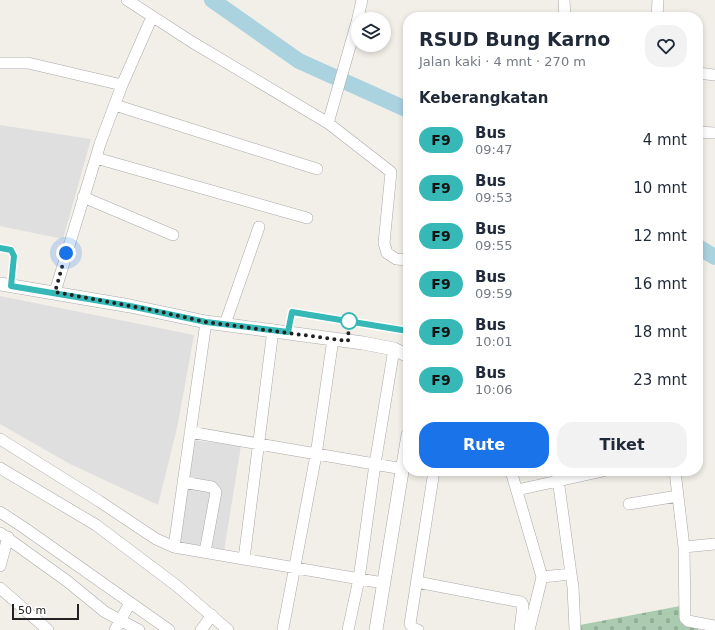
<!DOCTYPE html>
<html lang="id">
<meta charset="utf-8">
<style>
:root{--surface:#fff;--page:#f2f2f3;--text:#1f2937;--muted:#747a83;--accent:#1a73e8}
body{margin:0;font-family:"DejaVu Sans",sans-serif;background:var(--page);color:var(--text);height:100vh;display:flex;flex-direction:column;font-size:15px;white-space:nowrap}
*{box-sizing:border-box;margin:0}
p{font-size:13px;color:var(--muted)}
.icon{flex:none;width:22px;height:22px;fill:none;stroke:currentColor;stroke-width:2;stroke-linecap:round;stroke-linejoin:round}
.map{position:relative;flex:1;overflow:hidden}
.panel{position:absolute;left:403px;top:12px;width:300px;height:464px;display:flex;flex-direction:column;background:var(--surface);border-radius:16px;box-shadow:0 2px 6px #0003}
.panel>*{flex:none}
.badge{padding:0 8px;border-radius:13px;font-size:14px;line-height:26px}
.buttons{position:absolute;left:351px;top:12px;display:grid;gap:8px}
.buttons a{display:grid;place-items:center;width:40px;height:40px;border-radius:50%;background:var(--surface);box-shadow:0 2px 6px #0003;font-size:20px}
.scale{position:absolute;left:12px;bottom:10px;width:67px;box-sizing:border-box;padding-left:4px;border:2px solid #222;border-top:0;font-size:11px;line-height:14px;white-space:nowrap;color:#222;-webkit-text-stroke:3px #fff;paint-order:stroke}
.you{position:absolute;width:20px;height:20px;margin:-10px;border:3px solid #fff;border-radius:50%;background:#1a73e8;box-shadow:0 0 0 6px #1a73e833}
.map>.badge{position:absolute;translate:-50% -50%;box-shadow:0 0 0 2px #fff}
h2{padding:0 16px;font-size:15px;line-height:36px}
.round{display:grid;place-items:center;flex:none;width:42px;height:42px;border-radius:16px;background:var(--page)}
.head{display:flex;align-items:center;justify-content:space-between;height:68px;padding:0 16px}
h1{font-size:19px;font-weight:700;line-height:30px}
.action{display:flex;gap:8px;margin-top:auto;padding:8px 16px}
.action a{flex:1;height:46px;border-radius:16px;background:var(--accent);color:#fff;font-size:16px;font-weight:700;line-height:46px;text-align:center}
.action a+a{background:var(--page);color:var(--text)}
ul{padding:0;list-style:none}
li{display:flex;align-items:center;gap:12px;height:48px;padding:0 16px}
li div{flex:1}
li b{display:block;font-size:15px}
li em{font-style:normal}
li .badge{min-width:44px;font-weight:700;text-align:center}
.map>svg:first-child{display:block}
.residential{fill:#e0dfdf}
.cemetery{fill:url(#cemetery-stones)}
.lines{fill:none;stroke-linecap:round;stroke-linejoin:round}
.river{stroke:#aad3df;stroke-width:16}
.minor-casing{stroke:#a9a9a9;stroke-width:12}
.tertiary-casing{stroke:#a9a9a9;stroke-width:14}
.minor{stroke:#fff;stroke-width:11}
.tertiary{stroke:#fff;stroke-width:13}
.line-casing{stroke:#fff;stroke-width:9}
.line{stroke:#35b8b6;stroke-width:6}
.walk{stroke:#222;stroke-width:4;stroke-dasharray:0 7.2}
.stop-dot{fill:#fff;stroke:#35b8b6;stroke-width:2}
</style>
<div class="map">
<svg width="715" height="630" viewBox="0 0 715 630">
<defs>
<pattern id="cemetery-stones" width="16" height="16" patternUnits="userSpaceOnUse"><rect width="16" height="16" fill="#aacbaf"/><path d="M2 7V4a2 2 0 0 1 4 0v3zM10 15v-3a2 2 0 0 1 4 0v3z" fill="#92ae96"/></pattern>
</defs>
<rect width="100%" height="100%" fill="#f2efe9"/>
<path class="residential" d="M0,125L91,139L63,239L0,226Z
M0,296L194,335L177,428L158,505L70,464L0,424Z
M192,440L241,446L224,551L176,541Z"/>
<path class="cemetery" d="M680,606V622L699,624L698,630H580V625Z"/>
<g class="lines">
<path class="river" d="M212,0L299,61L408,110
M698,247L715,257"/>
<defs>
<path id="minor" d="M127,0L192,42L328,123L391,172L384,243L387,253L396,259L408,260
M564,0L565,17
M657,17L658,0
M0,63H28L122,85L100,144L55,292
M698,73L715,75
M122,85L152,17
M115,105L317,169
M328,123L357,22L362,0
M698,132L715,133
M96,158L307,218
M83,197L173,235
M206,322L174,547L383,583
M225,324L259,227
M190,432L403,469
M0,439L99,501L156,539L174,547
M0,468L96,525L177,586L228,630
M511,471L542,577L571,574L573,587L575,630
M557,471L571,574
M675,471L684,547L685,618L688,621L715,626
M183,482L212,487L216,492L205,552
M517,490L603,471
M629,504L678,496
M0,512L23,527L169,630
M0,533L67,581L105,612L139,630
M684,547L715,544
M244,559L273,330
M0,566L8,537
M417,582L521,602L523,605L520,630
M0,588L48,630
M283,629L316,455L333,339
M115,630L130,603
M201,630L212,615
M348,630L359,579L375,464L394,349
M418,630L413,628L410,624L434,471
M529,630L542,577"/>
<path id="tertiary" d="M0,284L130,306L206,322L363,343L394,349L408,356
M376,630L408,435"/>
</defs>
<use href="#minor" class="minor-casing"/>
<use href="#tertiary" class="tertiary-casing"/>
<use href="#minor" class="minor"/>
<use href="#tertiary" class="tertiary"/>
</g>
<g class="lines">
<defs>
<path id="line" d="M0,248L11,250L14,256L11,286L130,306L206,322L288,332L292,312L408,331"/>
</defs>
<use href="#line" class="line-casing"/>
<use href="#line" class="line"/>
<path class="walk" d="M66,253L55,292L152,310L206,322L348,341L349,321"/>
</g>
<circle class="stop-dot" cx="349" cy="321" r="8"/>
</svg>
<div class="buttons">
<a><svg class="icon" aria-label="layers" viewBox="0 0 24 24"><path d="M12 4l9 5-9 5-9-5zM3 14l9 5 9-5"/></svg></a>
</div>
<div class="scale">50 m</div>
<div class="you" style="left:66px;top:253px"></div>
<section class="panel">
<div class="head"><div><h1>RSUD Bung Karno</h1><p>Jalan kaki · 4 mnt · 270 m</p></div><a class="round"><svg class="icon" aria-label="heart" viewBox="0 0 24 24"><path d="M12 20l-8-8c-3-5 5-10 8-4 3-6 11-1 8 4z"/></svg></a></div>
<h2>Keberangkatan</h2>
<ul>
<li><span class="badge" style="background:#35b8b6;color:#111">F9</span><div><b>Bus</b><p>09:47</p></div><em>4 mnt</em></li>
<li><span class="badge" style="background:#35b8b6;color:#111">F9</span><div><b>Bus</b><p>09:53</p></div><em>10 mnt</em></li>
<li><span class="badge" style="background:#35b8b6;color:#111">F9</span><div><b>Bus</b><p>09:55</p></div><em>12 mnt</em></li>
<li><span class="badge" style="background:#35b8b6;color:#111">F9</span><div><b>Bus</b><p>09:59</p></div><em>16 mnt</em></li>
<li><span class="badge" style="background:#35b8b6;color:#111">F9</span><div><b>Bus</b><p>10:01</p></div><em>18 mnt</em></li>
<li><span class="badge" style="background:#35b8b6;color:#111">F9</span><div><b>Bus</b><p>10:06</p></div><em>23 mnt</em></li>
</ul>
<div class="action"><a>Rute</a><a>Tiket</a></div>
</section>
</div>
